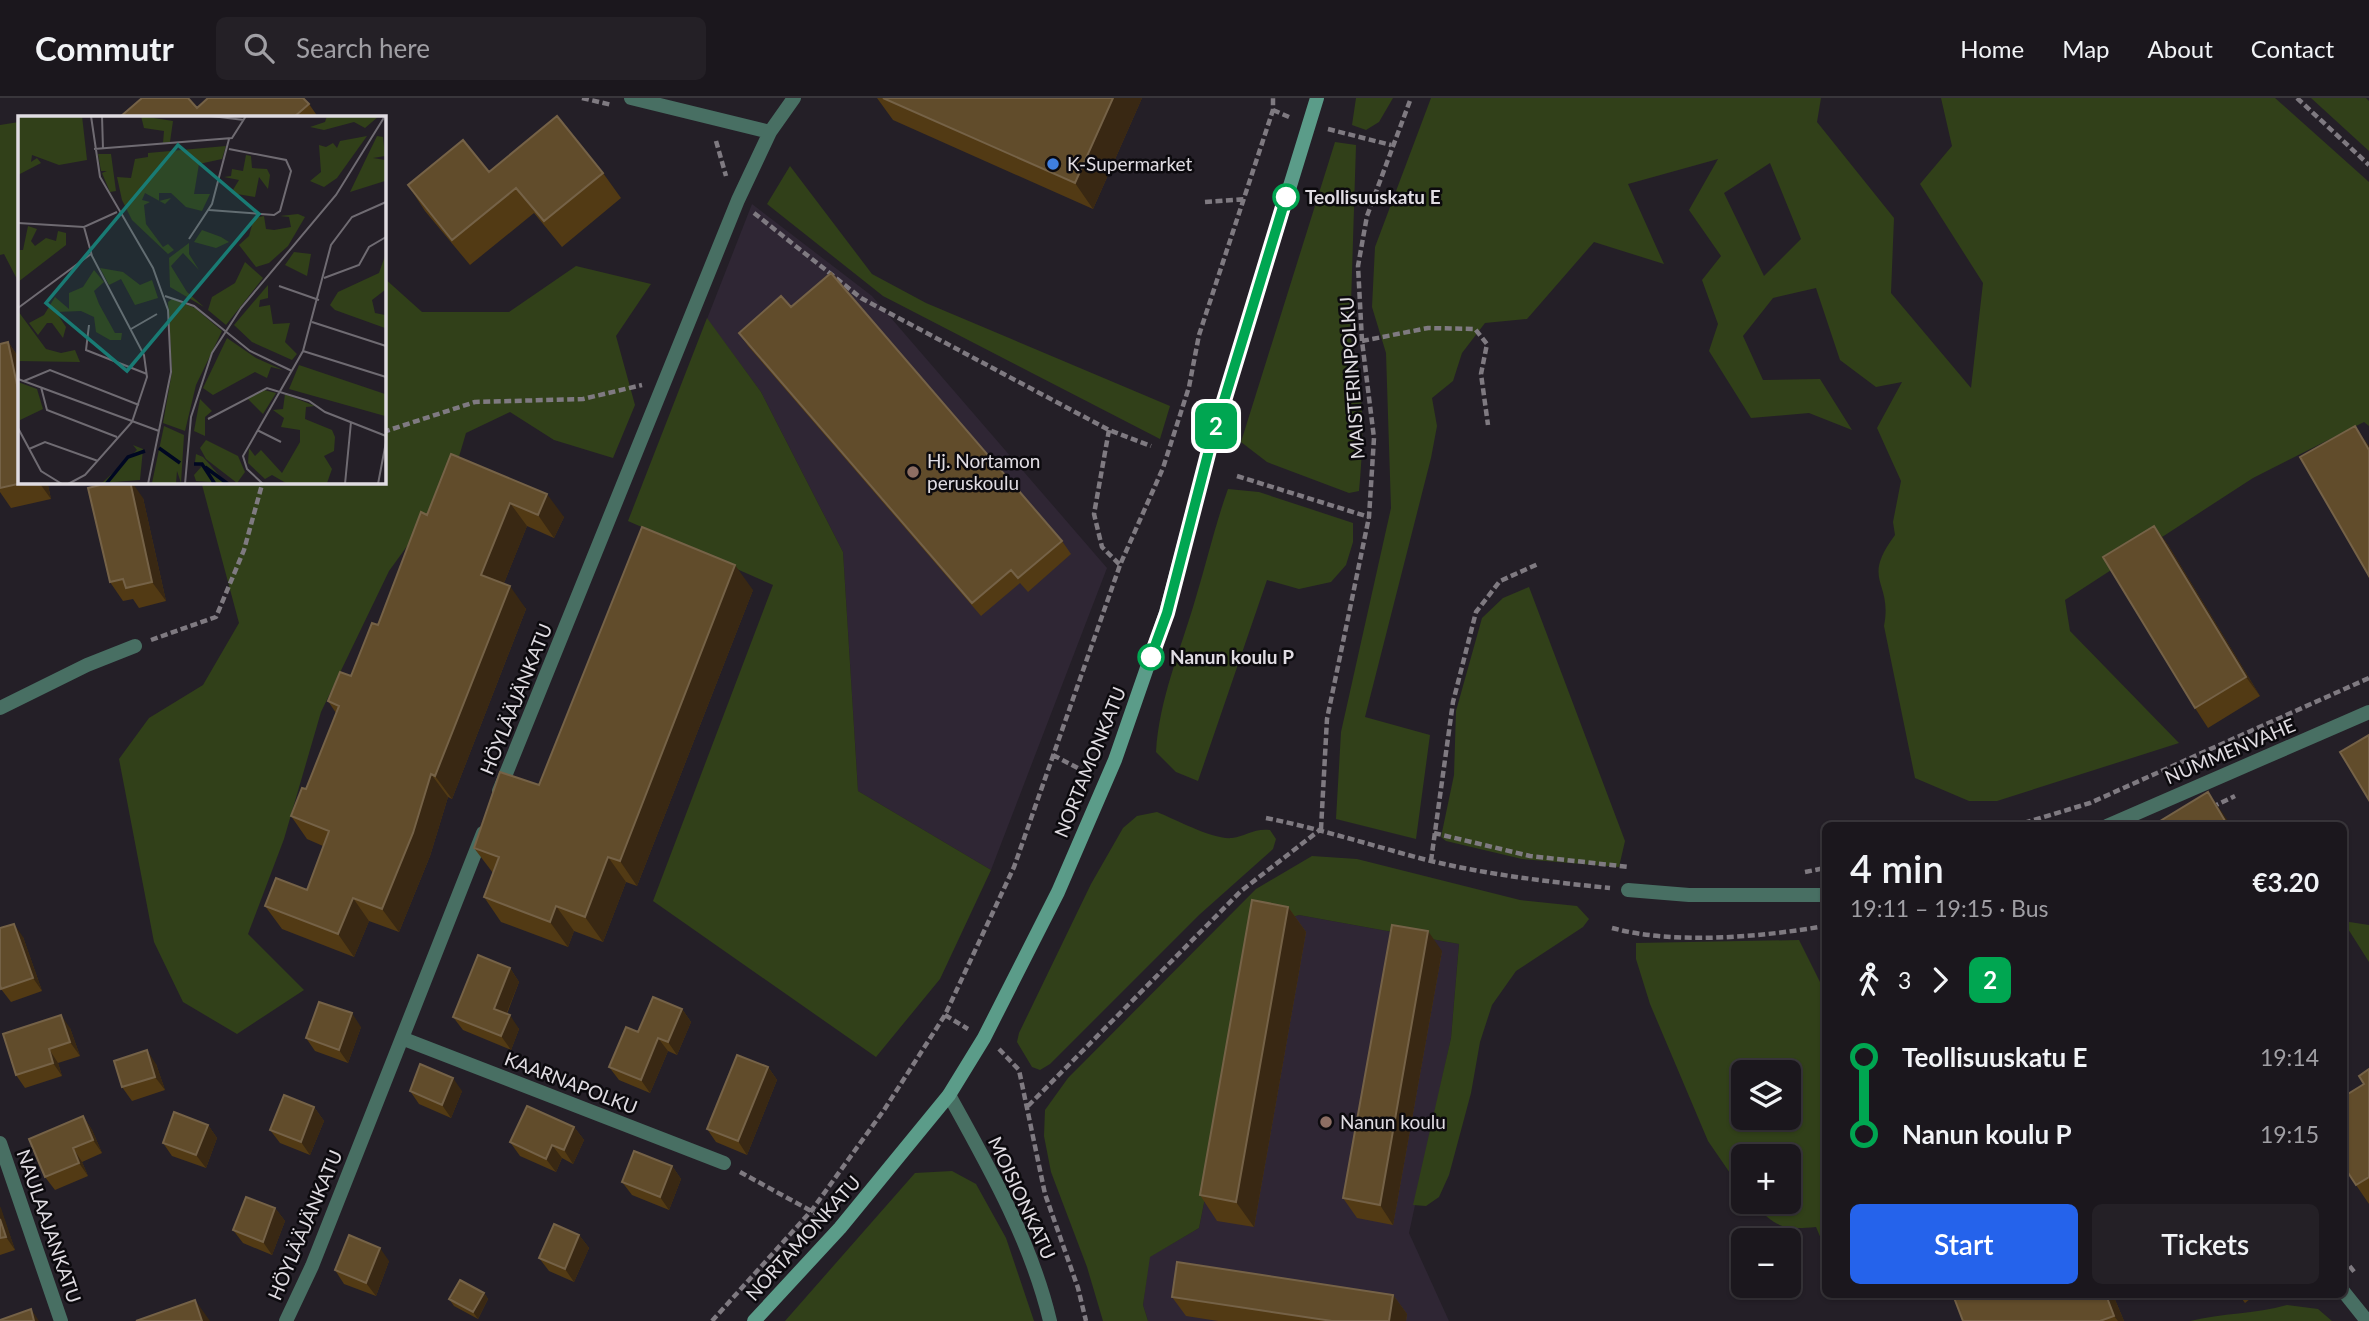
<!DOCTYPE html>
<meta charset="utf-8">
<style>
:root{--surface:#1b171d;--page:#242026;--text:#f1f3f6;--muted:#a09fa4;--line:#39363b;--accent:#2563eb}
body{margin:0;font-family:Lato,sans-serif;background:var(--page);color:var(--text);height:100vh;display:flex;flex-direction:column;font-size:26px;white-space:nowrap}
*{box-sizing:border-box;margin:0}
p{font-size:23px;color:var(--muted)}
.icon{flex:none;width:38px;height:38px;fill:none;stroke:currentColor;stroke-width:2;stroke-linecap:round;stroke-linejoin:round}
.map{position:relative;flex:1;overflow:hidden}
.drawer{position:absolute;left:1822px;top:724px;width:525px;height:476px;display:flex;flex-direction:column;background:var(--surface);border-radius:10px;box-shadow:0 2px 5px #0004,0 0 0 2px var(--line)}
.drawer>*{flex:none}
.badge{padding:0 14px;border-radius:10px;font-size:24px;line-height:46px}
.buttons{position:absolute;left:1731px;top:962px;display:grid;gap:14px}
.buttons a{display:grid;place-items:center;width:70px;height:70px;border-radius:10px;background:var(--surface);box-shadow:0 2px 5px #0004,0 0 0 2px var(--line);font-size:35px}
.map>.badge{position:absolute;translate:-50% -50%;box-shadow:0 0 0 4px #fff}
.legs{display:flex;align-items:center;gap:10px;height:77px;padding:0 28px;font-size:23px}
.legs p{margin-inline-start:auto}
.headline{display:flex;align-items:center;justify-content:space-between;height:119px;padding:0 28px}
h1{font-size:38px;font-weight:600;line-height:52px}
.action{display:flex;gap:14px;margin-top:auto;padding:14px 28px}
.action a{flex:1;height:80px;border-radius:10px;background:var(--accent);color:#fff;font-size:28px;font-weight:600;line-height:80px;text-align:center}
.action a+a{background:var(--page);color:var(--text)}
ul{padding:0 28px;list-style:none}
li{display:flex;align-items:center;gap:24px;height:77px;font-size:26px}
li i{display:grid;place-items:center;width:10px;height:100%;margin:0 9px;background:currentColor}
li i::after{content:'';width:18px;height:18px;margin:-9px;border:5px solid;border-radius:50%;background:var(--surface)}
li p{margin-inline-start:auto}
li:first-child i{background:linear-gradient(#0000 50%,currentColor 0)}
li:last-child i{background:linear-gradient(currentColor 50%,#0000 0)}
header{display:flex;align-items:center;gap:42px;box-sizing:border-box;height:98px;padding:0 35px;background:var(--surface);border-bottom:2px solid var(--line)}
header strong{font-size:33px}
nav{display:flex;gap:38px;margin-inline-start:auto;font-size:24px}
.search{width:490px;height:63px;background:var(--page);display:flex;align-items:center;gap:18px;box-sizing:border-box;padding:0 24px;border-radius:10px;color:var(--muted);font-size:26px}
.map>svg:first-child{display:block}
.built{fill:#2f2634}
.green{fill:#314019;fill-rule:evenodd}
.lines{fill:none;stroke-linecap:round;stroke-linejoin:round}
.path{stroke:#7f7a81;stroke-width:4.5;stroke-dasharray:7 3.5;stroke-linecap:butt}
.minor{stroke:#486f63;stroke-width:14}
.tertiary{stroke:#486f63;stroke-width:14}
.secondary{stroke:#5b9c89;stroke-width:14}
.wall{fill:#523a14}
.shaded-wall{fill:#392813}
.building{fill:#614c2b;stroke:#756247;stroke-width:2}
.line-1-casing{stroke:#fff;stroke-width:16}
.line-1{stroke:#00a651;stroke-width:10}
.shop-dot{fill:#3f7fe0;stroke:#0c0a0e;stroke-width:2.5}
.stop-1-dot{fill:#fff;stroke:#00a651;stroke-width:3.5}
.education-dot{fill:#8d6e63;stroke:#0c0a0e;stroke-width:2.5}
.labels{text-anchor:middle;stroke-width:5;stroke-linejoin:round;paint-order:stroke}
.poi-label{font-size:19px;fill:#e0dce2;stroke:#0c0a0e;text-anchor:start}
.stop-label{font-size:19px;font-weight:bold;fill:#e0dce2;stroke:#0c0a0e;text-anchor:start}
.street-label{font-size:19px;fill:#e0dce2;stroke:#0c0a0e}
.inset-river{fill:none;stroke:#000722;stroke-width:3.5}
.inset-road{fill:none;stroke:#6f6b72;stroke-width:2}
.view{fill:#197b74;fill-opacity:0.15;stroke:#197b74;stroke-width:3.5}
.inset-edge{fill:none;stroke:#e0dce2;stroke-width:3.5}
</style>
<header>
<strong>Commutr</strong>
<div class="search"><svg class="icon" aria-label="search" viewBox="0 0 24 24"><circle cx="10" cy="10" r="6"/><path d="M15 15l6 6"/></svg>Search here</div>
<nav><a>Home</a><a>Map</a><a>About</a><a>Contact</a></nav>
</header>
<div class="map">
<svg width="2369" height="1223" viewBox="0 0 2369 1223">
<rect width="100%" height="100%" fill="#241f27"/>
<path class="built" d="M752,106L872,198L1107,470L991,772L858,693L843,454L761,294L707,221Z
M1299,817L1459,846L1451,940L1409,1135L1449,1223H1148L1143,1207L1149,1159L1199,1130L1259,830Z"/>
<path class="green" d="M1356,0H1393L1379,24L1366,32L1352,27Z
M1431,0H1821L1817,24L1894,120L1891,195L1971,290L1983,185L1920,86L1952,48L1941,0H2275L2369,84V328L2364,324L2253,380L2065,502L2070,533L2179,645L1997,703H1969L1915,680L1884,528C1893,482 1860,484 1895,437L1893,424L1901,383L1877,330L1902,284L1876,289L1840,262L1816,190L1773,200L1743,238L1763,282L1820,281L1852,332L1809,315L1751,320L1709,253L1718,226L1702,182L1721,158L1689,112L1718,61L1628,86L1664,166L1594,144L1527,221L1485,225L1462,255L1453,283L1432,300L1437,328L1431,360L1365,619L1430,637L1416,741L1336,721L1341,634L1391,410L1386,255L1372,209L1375,149ZM1770,65L1801,141L1764,178L1724,95Z
M2311,0H2366L2369,3V53Z
M19,24V185L4,156L0,157V27Z
M1335,44L1356,47L1350,238C1365,290 1364,340 1359,393L1349,395L1267,364L1241,344Z
M790,68L872,176L926,205L1170,308L1160,341L883,198L767,106Z
M576,168L651,186L616,238L635,307L613,360L554,342L510,314L466,335L450,389L389,473L321,614L284,741L248,836L304,892L237,936L183,904L154,844L119,661L149,620L203,587L239,525L201,383H383V179L422,214H509Z
M707,220L761,294L843,454L858,693L991,772L940,881L876,959L653,803L773,487L628,423Z
M1228,391L1259,394L1353,425V444L1346,467L1331,484L1299,491L1267,482L1198,683L1176,674L1156,654C1159,601 1181,551 1196,499C1207,463 1215,427 1228,391Z
M1529,489L1625,743L1619,769L1522,761L1446,743L1441,739L1454,677L1456,613L1482,520L1503,500Z
M1157,714C1175,721 1213,742 1232,740C1246,738 1254,730 1270,732L1276,741L1273,751L1199,817L1050,966L1040,972L1032,969L1017,944L1019,935L1091,786L1123,730L1137,718Z
M1312,758L1357,761L1520,802L1577,808L1589,821L1583,829L1516,873L1492,907L1480,944L1471,995L1449,1077L1439,1099L1426,1108L1413,1107L1451,940L1459,846L1299,817L1259,830L1199,1130L1150,1159L1143,1207L1148,1223H1103L1087,1169L1051,1074L1044,1038L1045,1012L1068,980L1256,791Z
M2343,823L2369,827V864Z
M1799,842L1825,894V1150L1816,1129C1781,1132 1776,1129 1752,1104H1788V1059H1743V1094L1708,1043L1650,906L1636,861V845ZM1743,975H1788V1020H1743Z
M952,1073L976,1086L1006,1140L1034,1223H785L915,1075Z
M2287,1207L2318,1211L2332,1223H2190C2222,1215 2255,1216 2287,1207Z"/>
<g class="lines">
<path class="path" d="M582,0L612,7
M2297,0L2369,67
M1273,12L1289,19
M1328,31L1391,47
M716,43L726,78
M1205,104L1245,101
M754,115L861,200L1109,332L1151,348
M1362,243L1428,230L1475,231L1487,246L1481,276L1488,327
M1109,332L1094,416L1102,449L1120,467
M383,334L475,304L583,301L642,287
M1237,378L1369,419
M151,542L216,519L244,452L263,383
M1053,657L1089,676
M2212,709L2235,698
M1266,720C1322,731 1376,749 1431,763C1490,777 1550,784 1610,790
M2014,728L2090,705L2369,580
M1321,731L1327,621L1369,419L1374,340L1362,243L1358,168L1367,118L1411,0
M1434,735L1530,758L1629,769
M1431,763L1453,604L1476,514L1500,483L1538,466
M1805,774L1825,770
M1612,830C1675,847 1761,839 1825,828
M945,917L968,931
M999,951L1019,972L1045,1096L1078,1190L1086,1223
M1028,1008L1241,793L1321,731
M740,1074L824,1120
M2343,1160L2356,1176
M712,1223L812,1112L884,1012L945,917L1014,769L1120,467L1163,370L1189,289L1199,237L1273,12V0"/>
<path class="minor" d="M631,0L770,34
M0,610L87,567L135,548
M499,693L738,102L770,34L794,0
M2107,728L2369,614
M1628,792L1689,797H1825
M404,941L724,1065
M0,1045L61,1223
M2343,1193L2367,1223
M286,1223L312,1168L483,735"/>
<path class="tertiary" d="M949,997C989,1069 1031,1143 1050,1223"/>
<path class="secondary" d="M754,1223L840,1130L949,997L984,940L1058,794L1115,662L1166,515L1209,352L1317,0"/>
</g>
<path class="wall" d="M877,0H1142L1093,111L893,22Z
M309,6L318,19H120L197,10Z
M489,74L603,75L621,100L562,149L534,115L470,167L425,113L408,87Z
M791,209L1062,443L1071,456L1028,494L1020,485L981,518L748,248L739,235Z
M8,244L19,260V383H47L51,401L11,410L0,394V246Z
M451,356L564,419L554,440L527,428L504,485L526,511L452,701L448,699L430,758L399,834L369,823L354,859L282,831L265,808L307,792L323,748L307,741L291,718L306,691L336,615L328,603L351,578L378,527L427,417Z
M143,400L166,503L139,510L133,501L123,503L110,484Z
M2154,428L2168,447L2260,598L2208,630L2195,610Z
M753,492L637,788L626,784L603,844L574,833L568,849L501,824L484,799L493,775L474,750L539,687Z
M1288,809L1306,834L1254,1129L1217,1123L1200,1097Z
M23,839L42,893L11,904L1,891Z
M1442,853L1393,1127L1357,1120L1343,1100Z
M510,870L519,884L507,916L519,931L511,952L463,932L453,919Z
M682,911L691,924L677,957L668,953L650,995L619,982L609,969L638,934Z
M361,929L348,965L315,953L306,940Z
M70,930L80,958L58,965L62,978L25,990L16,977Z
M156,966L165,992L132,1003L122,989Z
M768,969L777,982L747,1057L716,1044L707,1031Z
M2369,971V1106L2356,1087L2364,986Z
M410,993H462L451,1020L419,1006Z
M314,1009L324,1023L310,1057L280,1045L270,1032Z
M83,1018L92,1032L102,1055L82,1064L88,1078L55,1092L45,1079Z
M208,1027L217,1040L206,1070L172,1058L163,1045Z
M574,1029L584,1042L573,1066L562,1060L556,1074L520,1058L510,1044Z
M672,1068L681,1081L669,1112L632,1097L622,1084Z
M0,1109L15,1152L0,1157Z
M275,1110L285,1123L272,1157L243,1145L233,1132Z
M579,1137L589,1150L574,1184L549,1173L539,1160Z
M389,1163L376,1198L344,1186L335,1172Z
M484,1195L488,1201L478,1221L454,1208L449,1201Z
M1393,1197L1407,1216L1406,1223H1218L1186,1218L1172,1199Z
M2113,1197L2124,1223H1963Z
M2239,1197H2255L2245,1205Z"/>
<path class="shaded-wall" d="M1113,0H1142L1093,111L1075,85Z
M8,244L19,260V296Z
M2355,328L2369,348V352Z
M38,383H47L51,401Z
M130,383H131L143,400L166,503L152,484Z
M547,396L564,419L554,440L538,417Z
M510,405L527,428L498,500L481,477Z
M2154,428L2168,447L2260,598L2246,579Z
M735,467L753,492L637,788L620,763Z
M510,488L526,511L452,701L435,678Z
M431,676L448,699L430,758L399,834L382,811Z
M2208,694L2226,720L2231,728H2228Z
M608,759L626,784L603,844L585,819Z
M353,800L369,823L354,859L338,836Z
M556,808L574,833L568,849L550,824Z
M1288,809L1306,834L1254,1129L1236,1104Z
M14,826L23,839L42,893L33,880Z
M1428,833L1442,853L1393,1127L1380,1107Z
M510,870L519,884L503,924L494,911Z
M682,911L691,924L677,957L668,944Z
M352,915L361,929L348,965L339,952Z
M61,917L70,930L80,958L70,944Z
M510,917L519,931L511,952L501,938Z
M658,940L668,953L650,995L641,982Z
M49,951L58,965L62,978L53,965Z
M147,952L156,966L165,992L155,979Z
M768,969L777,982L747,1057L738,1043Z
M453,980L462,993L451,1020L442,1007Z
M314,1009L324,1023L310,1057L301,1044Z
M83,1018L92,1032L102,1055L93,1042Z
M208,1027L217,1040L206,1070L196,1057Z
M574,1029L584,1042L573,1066L564,1052Z
M552,1047L562,1060L556,1074L546,1061Z
M73,1050L82,1064L88,1078L79,1065Z
M672,1068L681,1081L669,1112L660,1099Z
M0,1109L1,1110L15,1152L6,1139L0,1121Z
M275,1110L285,1123L272,1157L263,1144Z
M579,1137L589,1150L574,1184L565,1171Z
M380,1150L389,1163L376,1198L366,1185Z
M484,1195L488,1201L478,1221L473,1214Z
M1393,1197L1407,1216L1406,1223H1389Z
M2106,1197H2113L2124,1223H2118L2114,1218Z
M195,1202L210,1223H202Z
M31,1211L39,1223H34Z"/>
<path class="building" d="M142,0H188L197,10L208,0H303L309,6L294,19H120Z
M883,0H1113L1075,85Z
M557,18L603,75L544,123L516,90L452,142L408,87L463,42L489,74Z
M831,175L1062,443L1018,480L1011,472L972,505L739,235L781,198L791,209Z
M8,244L19,296V383H31L0,390V246Z
M2355,328L2369,352V478L2300,359Z
M451,356L547,396L538,417L510,405L481,477L510,488L435,678L431,676L413,735L382,811L353,800L338,836L265,808L276,780L307,792L329,733L291,718L302,690L306,691L339,608L328,603L340,574L351,578L372,525L378,527L421,414L427,417Z
M116,383H130L152,484L126,490L123,481L110,484L88,390Z
M2154,428L2246,579L2195,610L2103,459Z
M642,429L735,467L620,763L608,759L585,819L556,808L550,824L484,799L499,759L474,750L500,674L539,687Z
M2369,637V702L2340,654Z
M2208,694L2228,728H2152Z
M1252,802L1288,809L1236,1104L1200,1097Z
M14,826L33,880L1,891L0,887V830Z
M1392,827L1428,833L1380,1107L1343,1100Z
M478,857L510,870L494,911L510,917L501,938L453,919Z
M653,899L682,911L668,944L658,940L641,982L609,969L626,929L638,934Z
M319,904L352,915L339,952L306,940Z
M61,917L70,944L49,951L53,965L16,977L3,936Z
M147,952L155,979L122,989L114,963Z
M737,957L768,969L738,1043L707,1031Z
M420,966L453,980L442,1007L410,993Z
M2369,971V1079L2356,1087L2343,1067V999L2364,986L2359,978Z
M284,997L314,1009L301,1044L270,1032Z
M527,1008L574,1029L564,1052L552,1047L546,1061L510,1044Z
M174,1014L208,1027L196,1057L163,1045Z
M83,1018L93,1042L73,1050L79,1065L45,1079L29,1041Z
M634,1053L672,1068L660,1099L622,1084Z
M246,1099L275,1110L263,1144L233,1132Z
M0,1121L6,1139L0,1140Z
M554,1126L579,1137L565,1171L539,1160Z
M349,1137L380,1150L366,1185L335,1172Z
M1177,1164L1393,1197L1389,1223H1332L1172,1199Z
M460,1182L484,1195L473,1214L449,1201Z
M1953,1197H2106L2114,1218L2100,1223H1963Z
M195,1202L202,1223H136Z
M31,1211L34,1223H0V1222Z"/>
<g class="lines">
<defs>
<path id="line-1" d="M1151,559L1167,515L1209,352L1286,99"/>
</defs>
<use href="#line-1" class="line-1-casing"/>
<use href="#line-1" class="line-1"/>
</g>
<circle class="shop-dot" cx="1053" cy="66" r="7"/>
<g class="stop-1-dot">
<circle cx="1286" cy="99" r="12"/>
<circle cx="1151" cy="559" r="12"/>
</g>
<g class="education-dot">
<circle cx="913" cy="374" r="7"/>
<circle cx="1326" cy="1024" r="7"/>
</g>
<g class="labels">
<g class="poi-label">
<text x="1067" y="73">K-Supermarket</text>
<text x="927" y="370">Hj. Nortamon<tspan x="927" dy="22">peruskoulu</tspan></text>
<text x="1340" y="1031">Nanun koulu</text>
</g>
<g class="stop-label">
<text x="1305" y="106">Teollisuuskatu E</text>
<text x="1170" y="566">Nanun koulu P</text>
</g>
<g class="street-label">
<text transform="translate(1352 280) rotate(-94)" y="7">MAISTERINPOLKU</text>
<text transform="translate(516 601) rotate(-68)" y="7">HÖYLÄÄJÄNKATU</text>
<text transform="translate(2230 653) rotate(-23)" y="7">NUMMENVAHE</text>
<text transform="translate(1090 664) rotate(-68)" y="7">NORTAMONKATU</text>
<text transform="translate(571 985) rotate(21)" y="7">KAARNAPOLKU</text>
<text transform="translate(1022 1100) rotate(65)" y="7">MOISIONKATU</text>
<text transform="translate(305 1127) rotate(-67)" y="7">HÖYLÄÄJÄNKATU</text>
<text transform="translate(49 1128) rotate(71)" y="7">NAULAAJANKATU</text>
<text transform="translate(803 1140) rotate(-48)" y="7">NORTAMONKATU</text>
</g>
</g>
<g transform="translate(18 18)">
<rect width="368" height="368" fill="#241f27"/>
<path d="M0,0H64L69,44L41,49L14,39L13,46L19,42L23,47L0,59ZM123,0L155,5L152,26L145,27L146,15L126,12ZM309,0H361L347,12L336,6L306,14L292,11L307,6ZM349,20L319,62L306,71L292,65L303,56L301,29L308,31L315,27L319,32L322,25ZM359,20L365,21L367,40L355,42L367,44V65L332,76ZM208,30L204,43L181,48L176,78H192L184,95L168,91L153,77H141V85L153,82L147,88L127,77L124,84L132,86L126,89L128,108L145,131L150,128L156,134L150,138L114,104L104,84L99,61L113,62L117,43L130,41V37ZM80,38H93L98,75L92,76L84,57L89,55H83ZM228,39L233,40L234,52L249,53L252,59L250,73L241,61L237,81L213,77L221,64L206,61L213,60L214,53L225,55ZM280,98L287,101L270,130L251,147L238,151L221,129L231,120L236,102L246,100L248,113L256,114L273,111L271,101L262,100ZM10,110L19,113L13,125L17,130L28,122L38,125L40,115L48,117V129L0,166V134H5ZM184,114L203,121L211,126L198,132L176,126ZM171,127V138L181,154L165,137L153,150L169,176L186,191L152,171L151,142ZM276,136L293,138L289,160L267,149ZM367,140V174L354,184L357,197L367,199V212L317,194L312,189L320,176L361,157ZM227,146L245,162L208,209L190,194L194,181L217,167ZM82,152L105,156L122,169L134,164L140,182L117,189L103,163L91,169ZM76,154L86,166L76,175L81,188L97,217H104L103,224H92L78,216L76,201L63,195L38,196L48,211L45,222L34,207H29L20,219L11,207L26,199L37,181L51,193V177L65,171ZM250,169V182L242,184L241,191L252,189L255,208L272,207L267,226L279,238L274,244L234,226L216,209ZM154,183L177,192L204,215L178,269L167,315L145,307L154,256L150,186ZM0,195L28,233L43,237L57,234L62,246L0,245ZM209,222L238,242L265,254L253,251L249,262L237,256L195,279L185,272ZM281,249L367,278V300L271,273ZM0,266L19,273L25,293L0,305ZM246,274L258,277L245,298L229,282ZM267,278L297,290L288,291L287,303L314,314L317,321L316,335L306,340L314,353L309,367H268L254,359L247,363L230,347L231,332L237,340L243,334L264,357L282,326V314L263,311L266,302L255,294L265,293ZM182,283L194,295L187,301V320L176,315ZM146,310L166,319L163,367L159,355L158,367H134ZM188,324L220,340L227,356L219,367L188,343L182,332ZM115,329L125,333L122,364L84,367L119,334ZM178,338L185,341L208,367L178,365L176,359L184,350L177,346Z" fill="#314019"/>
<path class="inset-river" d="M141,332L162,347M176,348H184L197,368M187,351L210,368M88,368L110,341L127,335"/>
<path class="inset-road" d="M73,0L82,61L135,152L150,194L153,256L130,368M84,0L85,33M193,0L226,4M76,33L214,22L228,0M191,94L256,99L262,95L273,55L268,44L211,33M0,107L66,111L99,96M171,123L194,88L211,23M306,162L341,149L351,131L368,121M261,170L301,184M147,180L176,190L232,235L274,255M0,192L73,138M294,206L368,230M71,209L68,234L129,258M113,213L139,198M285,235L368,261M0,263L141,315M6,265L32,254L121,289M23,271L29,294L99,321M190,303L249,272L291,285L307,296L368,320M0,312L23,355L44,368M239,314L263,326M11,333L27,326L80,345M50,368L67,359L114,306L129,261L126,239L74,140L66,111M167,368L173,301L194,237L223,192L318,79L367,0M245,368L229,353L225,340L285,235L313,129L334,101L368,86M327,368L333,306M360,368L368,326"/>
<path class="view" d="M160,29L241,98L109,255L28,187Z"/>
<rect width="368" height="368" class="inset-edge"/>
</g>
</svg>
<div class="buttons">
<a><svg class="icon" aria-label="layers" viewBox="0 0 24 24"><path d="M12 4l9 5-9 5-9-5zM3 14l9 5 9-5"/></svg></a>
<a>+</a>
<a>−</a>
</div>
<b class="badge" style="left:1216px;top:328px;background:#00a651;color:#fff">2</b>
<section class="drawer">
<div class="headline"><div><h1>4 min</h1><p>19:11 – 19:15 · Bus</p></div><b>€3.20</b></div>
<div class="legs"><svg class="icon" aria-label="walk" viewBox="0 0 24 24"><circle cx="13" cy="4" r="2"/><path d="M13 8l-2 6 4 7M11 14l-3 7M7 12l3-4h3l4 4"/></svg>3<svg class="icon" aria-label="forward" viewBox="0 0 24 24"><path d="M9 5l7 7-7 7"/></svg><b class="badge" style="background:#00a651;color:#fff">2</b></div>
<ul>
<li><i style="color:#00a651"></i><b>Teollisuuskatu E</b><p>19:14</p></li>
<li><i style="color:#00a651"></i><b>Nanun koulu P</b><p>19:15</p></li>
</ul>
<div class="action"><a>Start</a><a>Tickets</a></div>
</section>
</div>
